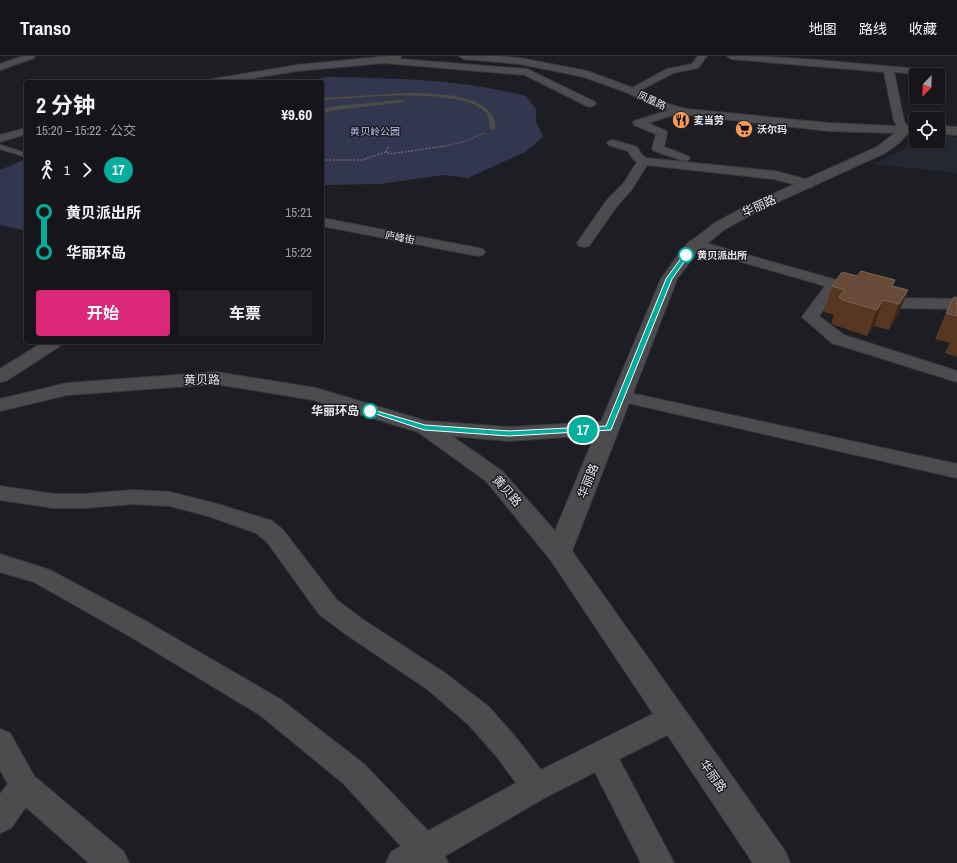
<!DOCTYPE html>
<html lang="zh">
<meta charset="utf-8">
<style>
:root{--surface:#16161a;--page:#1f1f23;--text:#f1f3f6;--muted:#9e9fa2;--line:#353539;--accent:#db2777}
body{margin:0;font-family:"Archivo Narrow","Noto Sans SC",sans-serif;background:var(--page);color:var(--text);height:100vh;display:flex;flex-direction:column;font-size:15px;white-space:nowrap}
*{box-sizing:border-box;margin:0}
p{font-size:13px;color:var(--muted)}
.icon{flex:none;width:22px;height:22px;fill:none;stroke:currentColor;stroke-width:2;stroke-linecap:round;stroke-linejoin:round}
.map{position:relative;flex:1;overflow:hidden}
.side{position:absolute;left:24px;top:24px;width:300px;height:264px;display:flex;flex-direction:column;background:var(--surface);border-radius:4px;box-shadow:0 1px 3px #0004,0 0 0 1px var(--line)}
.side>*{flex:none}
.badge{padding:0 8px;border-radius:13px;font-size:14px;line-height:26px}
.needle{width:26px;rotate:203deg}
.tools{position:absolute;left:909px;top:12px;display:grid;gap:8px}
.tools a{display:grid;place-items:center;width:36px;height:36px;border-radius:4px;background:var(--surface);box-shadow:0 1px 3px #0004,0 0 0 1px var(--line);font-size:20px}
.map>.badge{position:absolute;translate:-50% -50%;box-shadow:0 0 0 2px #fff}
.legs{display:flex;align-items:center;gap:6px;height:44px;padding:0 12px;font-size:13px}
.legs p{margin-inline-start:auto}
.headline{display:flex;align-items:center;justify-content:space-between;height:68px;padding:0 12px}
h1{font-size:22px;font-weight:700;line-height:30px}
.button{display:flex;gap:8px;margin-top:auto;padding:8px 12px}
.button a{flex:1;height:46px;border-radius:4px;background:var(--accent);color:#fff;font-size:16px;font-weight:700;line-height:46px;text-align:center}
.button a+a{background:var(--page);color:var(--text)}
ul{padding:0 12px;list-style:none}
li{display:flex;align-items:center;gap:14px;height:40px;font-size:15px}
li i{display:grid;place-items:center;width:6px;height:100%;margin:0 5px;background:currentColor}
li i::after{content:'';width:10px;height:10px;margin:-5px;border:3px solid;border-radius:50%;background:var(--surface)}
li p{margin-inline-start:auto}
li:first-child i{background:linear-gradient(#0000 50%,currentColor 0)}
li:last-child i{background:linear-gradient(currentColor 50%,#0000 0)}
header{display:flex;align-items:center;gap:24px;box-sizing:border-box;height:56px;padding:0 20px;background:var(--surface);border-bottom:1px solid var(--line)}
header strong{font-size:19px}
nav{display:flex;gap:22px;margin-inline-start:auto;font-size:14px}
.map>svg:first-child{display:block}
.built{fill:#252732}
.green{fill:#32364f}
.lines{fill:none;stroke-linecap:round;stroke-linejoin:round}
.service-casing{stroke:#393a3f;stroke-width:2}
.minor-casing{stroke:#393a3f;stroke-width:2}
.tertiary-casing{stroke:#393a3f;stroke-width:2}
.path-far1{stroke:#68686d;stroke-width:1;stroke-dasharray:1.5 1;stroke-linecap:butt}
.path{stroke:#68686d;stroke-width:1.5;stroke-dasharray:2 1.5;stroke-linecap:butt}
.service{fill:#4c4c4f;fill-rule:evenodd}
.minor{fill:#4c4c4f;fill-rule:evenodd}
.tertiary{fill:#4c4c4f;fill-rule:evenodd}
.wall{fill:#573721}
.shaded-wall{fill:#392519}
.building{fill:#674a37;stroke:#7b6353}
.line-1{fill:#01ad9c;stroke:#fff}
.stop-1-dot{fill:#fff;stroke:#01ad9c;stroke-width:2}
.labels{text-anchor:middle;stroke-width:3;stroke-linejoin:round;paint-order:stroke}
.far-street-label{font-size:10px;fill:#e8e8ec;stroke:#1d1e23}
.far-poi-label{font-size:10px;font-weight:bold;fill:#e8e8ec;stroke:#1d1e23;text-anchor:start}
.far-park-label{font-size:10px;fill:#b8c1f5;stroke:#1d1e23}
.far-stop-label{font-size:10px;font-weight:bold;fill:#e8e8ec;stroke:#1d1e23;text-anchor:start}
.street-label{font-size:12px;fill:#e8e8ec;stroke:#1d1e23}
.stop-label{font-size:12px;font-weight:bold;fill:#e8e8ec;stroke:#1d1e23;text-anchor:end}
</style>
<header>
<strong>Transo</strong>
<nav><a>地图</a><a>路线</a><a>收藏</a></nav>
</header>
<div class="map">
<svg width="957" height="807" viewBox="0 0 957 807">
<rect width="100%" height="100%" fill="#1d1e23"/>
<path class="built" d="M938,80L957,81V117L873,108L920,85H938Z"/>
<path class="green" d="M327,21C394,22 461,23 526,40L536,53V65L543,81L525,96L468,122L443,119L380,128L322,129V26H303Z
M26,103V175L0,169V114Z"/>
<g class="lines">
<defs>
<path id="service" d="M409,37C435,38 493,36 496,72L493,74L490,72C490,67 489,61 486,57C464,30 356,42 322,44V42Z
M402,44H404V46L336,54L322,57V53L336,50Z
M0,89L26,97V101L0,93Z"/>
<path id="minor" d="M23,0H35L34,2L0,14V8Z
M390,0H401L400,3L527,13L595,46L596,48L591,51L587,50L525,19L384,7L297,15L230,26H208L213,23L297,9Z
M698,0H707L698,12L673,17L635,37L632,38L627,35L667,13L692,8Z
M727,0C796,0 865,9 933,14L938,17L936,19L894,16L904,65L910,74L905,77L901,76L894,65L884,16L731,3Z
M679,51L684,54L683,56L648,67L666,75L667,77L664,91L688,100L690,102L688,104L684,105L654,95L652,93L656,78L634,69L633,67L634,65Z
M26,72V78L0,86V79Z
M613,84L637,91L642,99L646,102L775,115L812,125L814,128L812,131L808,132L774,123L647,109L632,133L617,150L589,190L584,191L579,190L577,187L607,144L623,128L637,106L633,103L628,95L609,89L607,87L609,85Z
M322,162L478,192L483,193L485,196L483,199L478,200L322,170Z
M695,184L900,242L957,243V253L899,252L837,234L819,260L844,279L957,315V326L832,287L802,261L825,230L690,191L688,188L690,185Z
M43,286H62L60,290L6,325L0,326V313Z
M621,335L957,408V422L615,344L612,340L615,336Z
M0,430L54,438H83L134,434L170,436L221,449L272,465L283,474L337,544L362,563L445,617L489,651L518,684L541,714L663,653L673,650L683,653L687,662L683,671L619,703L674,807H641L595,716L546,741L445,800L448,807H386L391,796L401,790L344,728L260,659L131,581L34,526L0,516V498L50,514L149,567L280,643L364,708L428,775L516,727L498,702L469,669L427,633L344,577L319,558L267,486L256,477L208,460L170,450L134,448L83,452H54L0,444Z
M0,673L10,677L34,720L124,796L129,807H89L26,751L11,772L0,777V738L8,728L0,714Z"/>
<path id="tertiary" d="M459,0H497L520,2L587,15L636,33L661,46L687,53L829,67L916,71V77H908L899,87L885,97L756,156L725,173L698,195L677,223L572,495L785,795L790,807H753L550,503L486,425L418,376L313,344L216,328L67,339L0,355V343L67,327L216,316L316,332L426,365L509,371L601,366L661,223L675,203L687,188L715,167L746,150L877,91L895,77L829,75L687,59L653,50L628,37L584,21L520,8L464,3ZM595,379L555,475L502,415L452,380L509,385Z
M938,70L957,71V79L938,78Z"/>
</defs>
<use href="#service" class="service-casing"/>
<use href="#minor" class="minor-casing"/>
<use href="#tertiary" class="tertiary-casing"/>
<path class="path-far1" d="M441,91L462,86L485,77"/>
<path class="path" d="M388,91L386,96L390,98L445,90
M322,104H362L386,96"/>
<use href="#service" class="service"/>
<use href="#minor" class="minor"/>
<use href="#tertiary" class="tertiary"/>
</g>
<path class="wall" d="M832,230H893L908,234L898,259L889,274L874,270L867,280L834,269L831,267L834,259L824,256Z
M957,242V301L945,297L950,287L935,283L946,257Z"/>
<path class="shaded-wall" d="M908,234L898,259L889,274L899,248Z
M883,244L874,270L867,280L877,254Z"/>
<path class="building" d="M861,215L895,224L892,230L908,234L899,248L883,244L877,254L842,244L839,241L845,234L832,230L842,216L857,220Z
M954,241L957,242V260L946,257Z"/>
<path class="line-1" d="M686,197L689,199L672,223L611,374L509,380L424,374L367,355L370,353L425,369L509,375L606,370L666,223L684,198Z"/>
<defs>
<symbol id="restaurant-disc" viewBox="-11 -11 22 22"><circle r="9.5" fill="#fd9c56" stroke="#1d1e23"/><path d="M-5-6h1v4h1v-4h1v4h1v-4h1v5L-1.5 .5V6h-2V.5L-5-1ZM5-6V6H3V1.5H1.5Q1.5-4 5-6Z" fill="#111"/></symbol>
<symbol id="supermarket-disc" viewBox="-11 -11 22 22"><circle r="9.5" fill="#fd9c56" stroke="#1d1e23"/><path d="M-6-5.5h2.5l.6 2H6L4.5 2H-2.5L-4.4-4H-6ZM-1.5 3.2a1.3 1.3 0 1 0 .1 0ZM3 3.2a1.3 1.3 0 1 0 .1 0Z" fill="#111"/></symbol>
</defs>
<g fill-rule="evenodd">
<use href="#restaurant-disc" x="671" y="54" width="20" height="20"/>
<use href="#supermarket-disc" x="734" y="63" width="20" height="20"/>
</g>
<g class="stop-1-dot">
<circle cx="686" cy="199" r="7"/>
<circle cx="370" cy="355" r="7"/>
</g>
<g class="labels">
<g class="far-street-label">
<text transform="translate(652 44) rotate(24)" y="4">凤凰路</text>
<text transform="translate(400 181) rotate(11)" y="4">庐峰街</text>
</g>
<g class="far-poi-label">
<text x="694" y="68">麦当劳</text>
<text x="757" y="77">沃尔玛</text>
</g>
<g class="far-park-label">
<text x="375" y="79">黄贝岭公园</text>
</g>
<g class="far-stop-label">
<text x="697" y="203">黄贝派出所</text>
</g>
<g class="street-label">
<text transform="translate(759 150) rotate(-24)" y="4">华丽路</text>
<text transform="translate(202 324) rotate(-1)" y="4">黄贝路</text>
<text transform="translate(588 425) rotate(-68)" y="4">华丽路</text>
<text transform="translate(507 435) rotate(48)" y="4">黄贝路</text>
<text transform="translate(713 720) rotate(55)" y="4">华丽路</text>
</g>
<g class="stop-label">
<text x="359" y="359">华丽环岛</text>
</g>
</g>
</svg>
<div class="tools">
<a><svg class="needle" viewBox="-14 -14 28 28"><path d="M0-13l5 13h-10z" fill="#e53935"/><path d="M0 13l5-13h-10z" fill="#9e9fa2"/></svg></a>
<a><svg class="icon" aria-label="locate" viewBox="0 0 24 24"><circle cx="12" cy="12" r="6"/><path d="M12 2v4M12 18v4M2 12h4M18 12h4"/></svg></a>
</div>
<b class="badge" style="left:583px;top:374px;background:#01ad9c;color:#fff">17</b>
<section class="side">
<div class="headline"><div><h1>2 分钟</h1><p>15:20 – 15:22 · 公交</p></div><b>¥9.60</b></div>
<div class="legs"><svg class="icon" aria-label="walk" viewBox="0 0 24 24"><circle cx="13" cy="4" r="2"/><path d="M13 8l-2 6 4 7M11 14l-3 7M7 12l3-4h3l4 4"/></svg>1<svg class="icon" aria-label="forward" viewBox="0 0 24 24"><path d="M9 5l7 7-7 7"/></svg><b class="badge" style="background:#01ad9c;color:#fff">17</b></div>
<ul>
<li><i style="color:#01ad9c"></i><b>黄贝派出所</b><p>15:21</p></li>
<li><i style="color:#01ad9c"></i><b>华丽环岛</b><p>15:22</p></li>
</ul>
<div class="button"><a>开始</a><a>车票</a></div>
</section>
</div>
